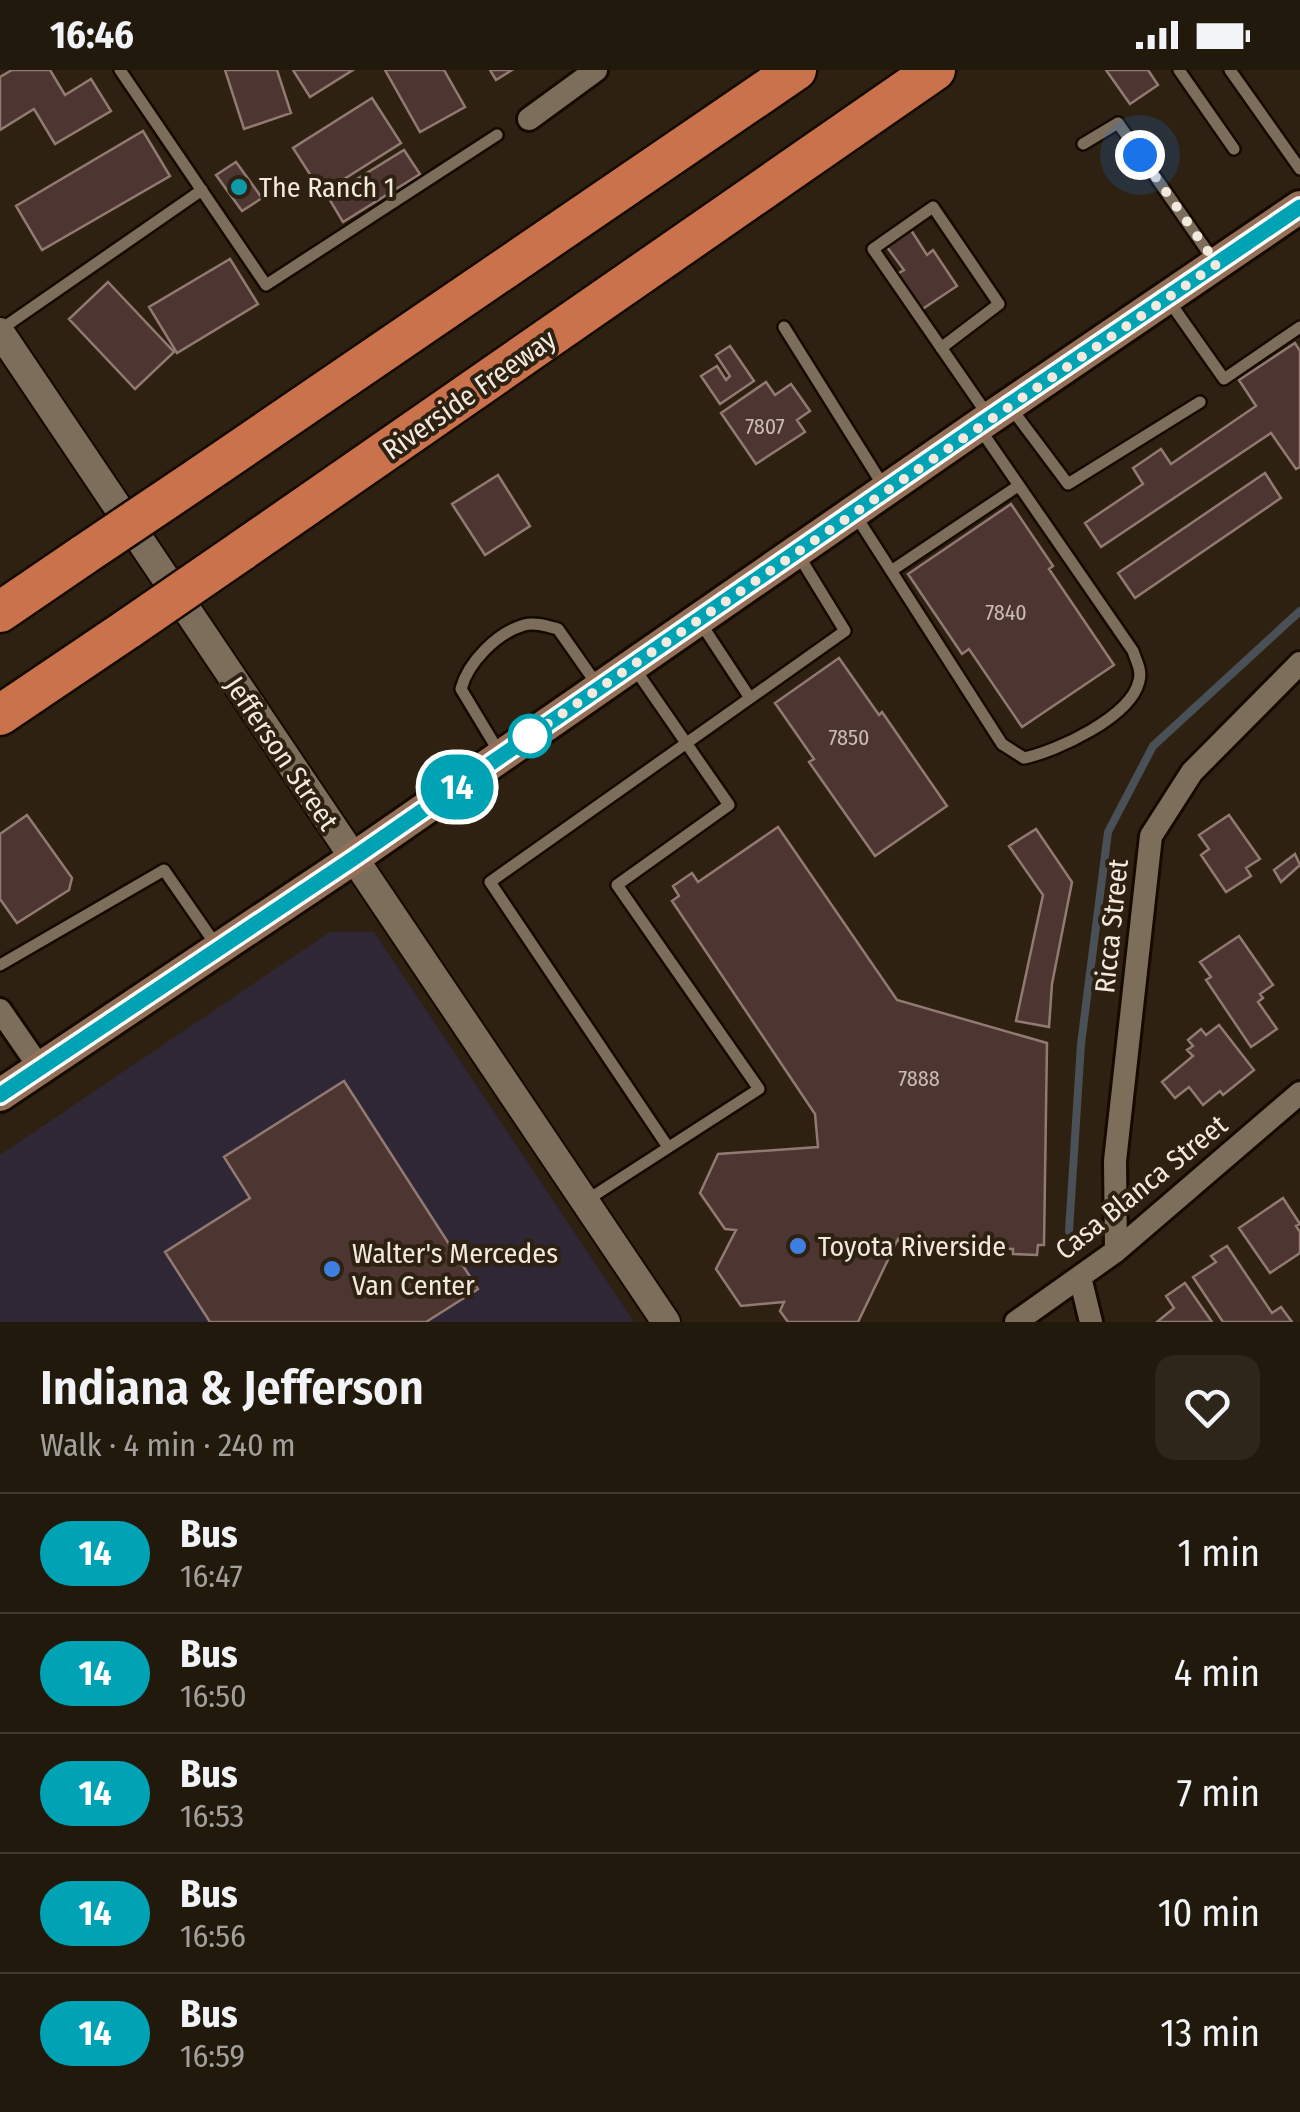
<!DOCTYPE html>
<meta charset="utf-8">
<style>
:root{--surface:#22190d;--page:#2e261b;--text:#f1f3f6;--muted:#a2a09d;--line:#3f382e}
body{margin:0;font-family:"Fira Sans Condensed",sans-serif;background:var(--page);color:var(--text);height:100vh;display:flex;flex-direction:column;font-size:38px;white-space:nowrap}
*{box-sizing:border-box;margin:0}
p{font-size:32px;color:var(--muted)}
.icon{flex:none;width:55px;height:55px;fill:none;stroke:currentColor;stroke-width:2;stroke-linecap:round;stroke-linejoin:round}
.map{position:relative;height:1252px;overflow:hidden}
.drawer{display:flex;flex-direction:column;background:var(--surface);flex:1}
.drawer>*{flex:none}
.badge{padding:0 20px;border-radius:32px;font-size:35px;line-height:65px}
.you{position:absolute;width:50px;height:50px;margin:-25px;border:8px solid #fff;border-radius:50%;background:#1a73e8;box-shadow:0 0 0 15px #1a73e833}
.map>.badge{position:absolute;translate:-50% -50%;box-shadow:0 0 0 5px #fff}
.round{display:grid;place-items:center;flex:none;width:105px;height:105px;border-radius:20px;background:var(--page)}
.headline{display:flex;align-items:center;justify-content:space-between;height:170px;padding:0 40px}
h1{font-size:48px;font-weight:600;line-height:75px}
ul{padding:0;list-style:none}
li{display:flex;align-items:center;gap:30px;height:120px;padding:0 40px;border-top:2px solid var(--line)}
li div{flex:1}
li b{display:block;font-size:38px}
li em{font-style:normal}
li .badge{min-width:110px;font-weight:700;text-align:center}
.status{display:flex;justify-content:space-between;align-items:center;height:70px;padding:0 50px;background:var(--surface);direction:ltr}
.status svg{height:28px;fill:currentColor}
.map>svg:first-child{display:block}
.commercial{fill:#302736}
.lines{fill:none;stroke-linecap:round;stroke-linejoin:round}
.stream{stroke:#495058;stroke-width:8}
.building{fill:#4d3631;stroke:#927972;stroke-width:2.5}
.service-casing{stroke:#150a00;stroke-width:16}
.minor-casing{stroke:#150a00;stroke-width:28}
.tertiary-casing{stroke:#150a00;stroke-width:32}
.secondary-casing{stroke:#150a00;stroke-width:38}
.motorway-casing{stroke:#150a00;stroke-width:45}
.service{stroke:#7d6e5c;stroke-width:11}
.minor{stroke:#7d6e5c;stroke-width:22}
.tertiary{stroke:#7d6e5c;stroke-width:28}
.secondary{stroke:#946f57;stroke-width:32}
.motorway{stroke:#ca724c;stroke-width:40}
.motorway-bridge-casing{stroke:#150a00;stroke-width:45;stroke-linecap:butt}
.motorway-bridge{stroke:#ca724c;stroke-width:40}
.line-casing{stroke:#fff;stroke-width:22}
.line{stroke:#00a3b4;stroke-width:15}
.walk{stroke:#f2e9df;stroke-width:10;stroke-dasharray:0 18}
.culture-dot{fill:#0f9aa8;stroke:#2e2111;stroke-width:4}
.stop-dot{fill:#fff;stroke:#00a3b4;stroke-width:5}
.shop-dot{fill:#3f7fe0;stroke:#2e2111;stroke-width:4}
.labels{text-anchor:middle;stroke-width:8;stroke-linejoin:round;paint-order:stroke}
.number-label{font-size:22px;fill:#c9bcb4}
.poi-label{font-size:28px;fill:#f2e9df;stroke:#2e2111;text-anchor:start}
.street-label{font-size:28px;fill:#f2e9df;stroke:#2e2111}
</style>
<div class="status"><b>16:46</b><svg viewBox="0 0 49 12"><path d="M0 12V9h3v3zM5 12V6h3v6zM10 12V3h3v9zM15 12V0h3v12zM26 1h20v11H26zM47 4h2v5h-2z"/></svg></div>
<div class="map">
<svg width="1300" height="1252" viewBox="0 0 1300 1252">
<rect width="100%" height="100%" fill="#2e2111"/>
<path class="commercial" d="M330,862H374L634,1252H0V1085Z"/>
<g class="lines">
<path class="stream" d="M1069,1161L1081,974L1108,762L1153,676L1300,541"/>
</g>
<path class="building" d="M12,0H50L65,25L91,9L111,41L55,74L34,39L0,60V7Z
M225,0H277L291,43L244,59Z
M293,0H353L310,27Z
M385,0H444L465,37L420,62Z
M490,0H512L496,10Z
M1106,0H1148L1158,15L1130,34Z
M372,28L401,73L322,123L293,78Z
M143,61L170,106L42,180L16,136Z
M404,80L420,104L343,152L328,127Z
M236,92L262,128L242,141L216,105Z
M911,160L927,185L933,180L957,216L921,240L897,204L904,200L887,177Z
M230,189L258,234L177,283L149,237Z
M108,212L174,282L135,319L69,249Z
M1295,273L1300,281V397L1296,399L1271,363L1101,477L1085,453L1143,414L1133,398L1161,379L1171,394L1256,336L1239,310Z
M730,276L754,311L720,334L701,306L717,296L726,310L730,306L716,285Z
M766,312L775,325L791,314L810,341L797,350L805,362L756,394L721,343Z
M1265,403L1281,428L1135,528L1118,503Z
M498,405L530,456L485,485L452,434Z
M1011,434L1053,496L1049,499L1114,595L1022,657L969,579L962,584L908,504Z
M839,588L879,645L882,642L947,736L875,786L809,692L814,689L775,633Z
M27,745L72,808L69,820L17,853L0,829V764Z
M1229,745L1260,789L1246,798L1251,806L1226,822L1201,785L1209,779L1199,765Z
M778,757L897,930L1047,973L1044,1175H1038L1037,1185L1013,1184V1179L906,1176L898,1169L858,1252H788L780,1241L784,1232L741,1236L716,1199L736,1160L725,1159L700,1123L718,1084L818,1077L815,1044L672,831L679,826L673,816L692,803L698,812Z
M1036,759L1072,812L1052,914L1049,957L1016,951L1043,825L1009,776Z
M1295,784L1300,795L1281,812L1274,800Z
M1239,866L1273,915L1260,924L1263,928L1258,932L1277,959L1251,977L1206,910L1211,907L1200,892Z
M1219,955L1254,1000L1223,1025L1220,1021L1203,1035L1189,1017L1175,1028L1162,1012L1193,986L1187,980L1193,976L1188,970L1201,959L1206,965Z
M344,1011L478,1219L426,1252H210L165,1182L250,1128L224,1087Z
M1283,1128L1300,1154L1296,1156L1300,1162V1183L1270,1203L1239,1158Z
M1227,1176L1272,1243L1281,1237L1292,1252H1223L1193,1207L1216,1192L1211,1186Z
M1185,1213L1212,1252H1157L1174,1238L1166,1226Z"/>
<g class="lines">
<defs>
<path id="service" d="M120,0L266,215L497,65
M1179,0L1234,79
M1230,0L1300,99
M1083,74L1118,53L1214,191
M1169,231L1224,309L1300,257
M784,257L884,417
M0,260L202,120
M941,278L999,234L933,137L873,179L987,344
M1011,338L1068,414L1200,332
M856,446L1002,674L1024,688C1057,681 1131,647 1139,611C1142,600 1136,591 1133,581L980,359
M891,501L1018,416
M700,552L750,628
M499,682L461,619C468,592 497,563 524,555C535,552 547,556 558,559L598,616
M0,895L164,800L216,875
M668,1077L490,812L845,561L799,486
M587,1130L759,1019L617,815L729,735L635,599"/>
<path id="minor" d="M529,49L596,0
M0,940L40,998
M1116,1181L1115,1091L1151,766L1192,702L1300,593
M1080,1207L1091,1252
M1016,1252L1116,1181L1300,1023"/>
<path id="tertiary" d="M0,262L666,1252"/>
<path id="secondary" d="M0,1025L354,788L978,356L1300,137"/>
<path id="motorway" d="M198,408L796,0
M241,481L935,0
M0,542L85,484
M0,645L129,558"/>
</defs>
<use href="#service" class="service-casing"/>
<use href="#minor" class="minor-casing"/>
<use href="#tertiary" class="tertiary-casing"/>
<use href="#secondary" class="secondary-casing"/>
<use href="#motorway" class="motorway-casing"/>
<use href="#service" class="service"/>
<use href="#minor" class="minor"/>
<use href="#tertiary" class="tertiary"/>
<use href="#secondary" class="secondary"/>
<use href="#motorway" class="motorway"/>
<defs>
<path id="motorway-bridge" d="M85,484L198,408
M129,558L241,481"/>
</defs>
<use href="#motorway-bridge" class="motorway-bridge-casing"/>
<use href="#motorway-bridge" class="motorway-bridge"/>
</g>
<g class="lines">
<defs>
<path id="line" d="M0,1025L354,788L978,356L1300,137"/>
</defs>
<use href="#line" class="line-casing"/>
<use href="#line" class="line"/>
<path class="walk" d="M530,666L524,670L1217,194L1140,85"/>
</g>
<circle class="culture-dot" cx="239" cy="117" r="10"/>
<circle class="stop-dot" cx="530" cy="666" r="20"/>
<g class="shop-dot">
<circle cx="798" cy="1176" r="10"/>
<circle cx="332" cy="1199" r="10"/>
</g>
<g class="labels">
<g class="number-label">
<text x="765" y="364">7807</text>
<text x="1006" y="550">7840</text>
<text x="849" y="675">7850</text>
<text x="919" y="1016">7888</text>
</g>
<g class="poi-label">
<text x="259" y="127">The Ranch 1</text>
<text x="818" y="1186">Toyota Riverside</text>
<text x="352" y="1193">Walter's Mercedes<tspan x="352" dy="32">Van Center</tspan></text>
</g>
<g class="street-label">
<text transform="translate(469 324) rotate(-35)" y="10">Riverside Freeway</text>
<text transform="translate(282 683) rotate(56)" y="10">Jefferson Street</text>
<text transform="translate(1111 856) rotate(-84)" y="10">Ricca Street</text>
<text transform="translate(1141 1117) rotate(-39)" y="10">Casa Blanca Street</text>
</g>
</g>
</svg>
<div class="you" style="left:1140px;top:85px"></div>
<b class="badge" style="left:457px;top:717px;background:#00a3b4;color:#fff">14</b>
</div>
<section class="drawer">
<div class="headline"><div><h1>Indiana &amp; Jefferson</h1><p>Walk · 4 min · 240 m</p></div><a class="round"><svg class="icon" aria-label="heart" viewBox="0 0 24 24"><path d="M12 20l-8-8c-3-5 5-10 8-4 3-6 11-1 8 4z"/></svg></a></div>
<ul>
<li><span class="badge" style="background:#00a3b4;color:#fff">14</span><div><b>Bus</b><p>16:47</p></div><em>1 min</em></li>
<li><span class="badge" style="background:#00a3b4;color:#fff">14</span><div><b>Bus</b><p>16:50</p></div><em>4 min</em></li>
<li><span class="badge" style="background:#00a3b4;color:#fff">14</span><div><b>Bus</b><p>16:53</p></div><em>7 min</em></li>
<li><span class="badge" style="background:#00a3b4;color:#fff">14</span><div><b>Bus</b><p>16:56</p></div><em>10 min</em></li>
<li><span class="badge" style="background:#00a3b4;color:#fff">14</span><div><b>Bus</b><p>16:59</p></div><em>13 min</em></li>
</ul>
</section>
